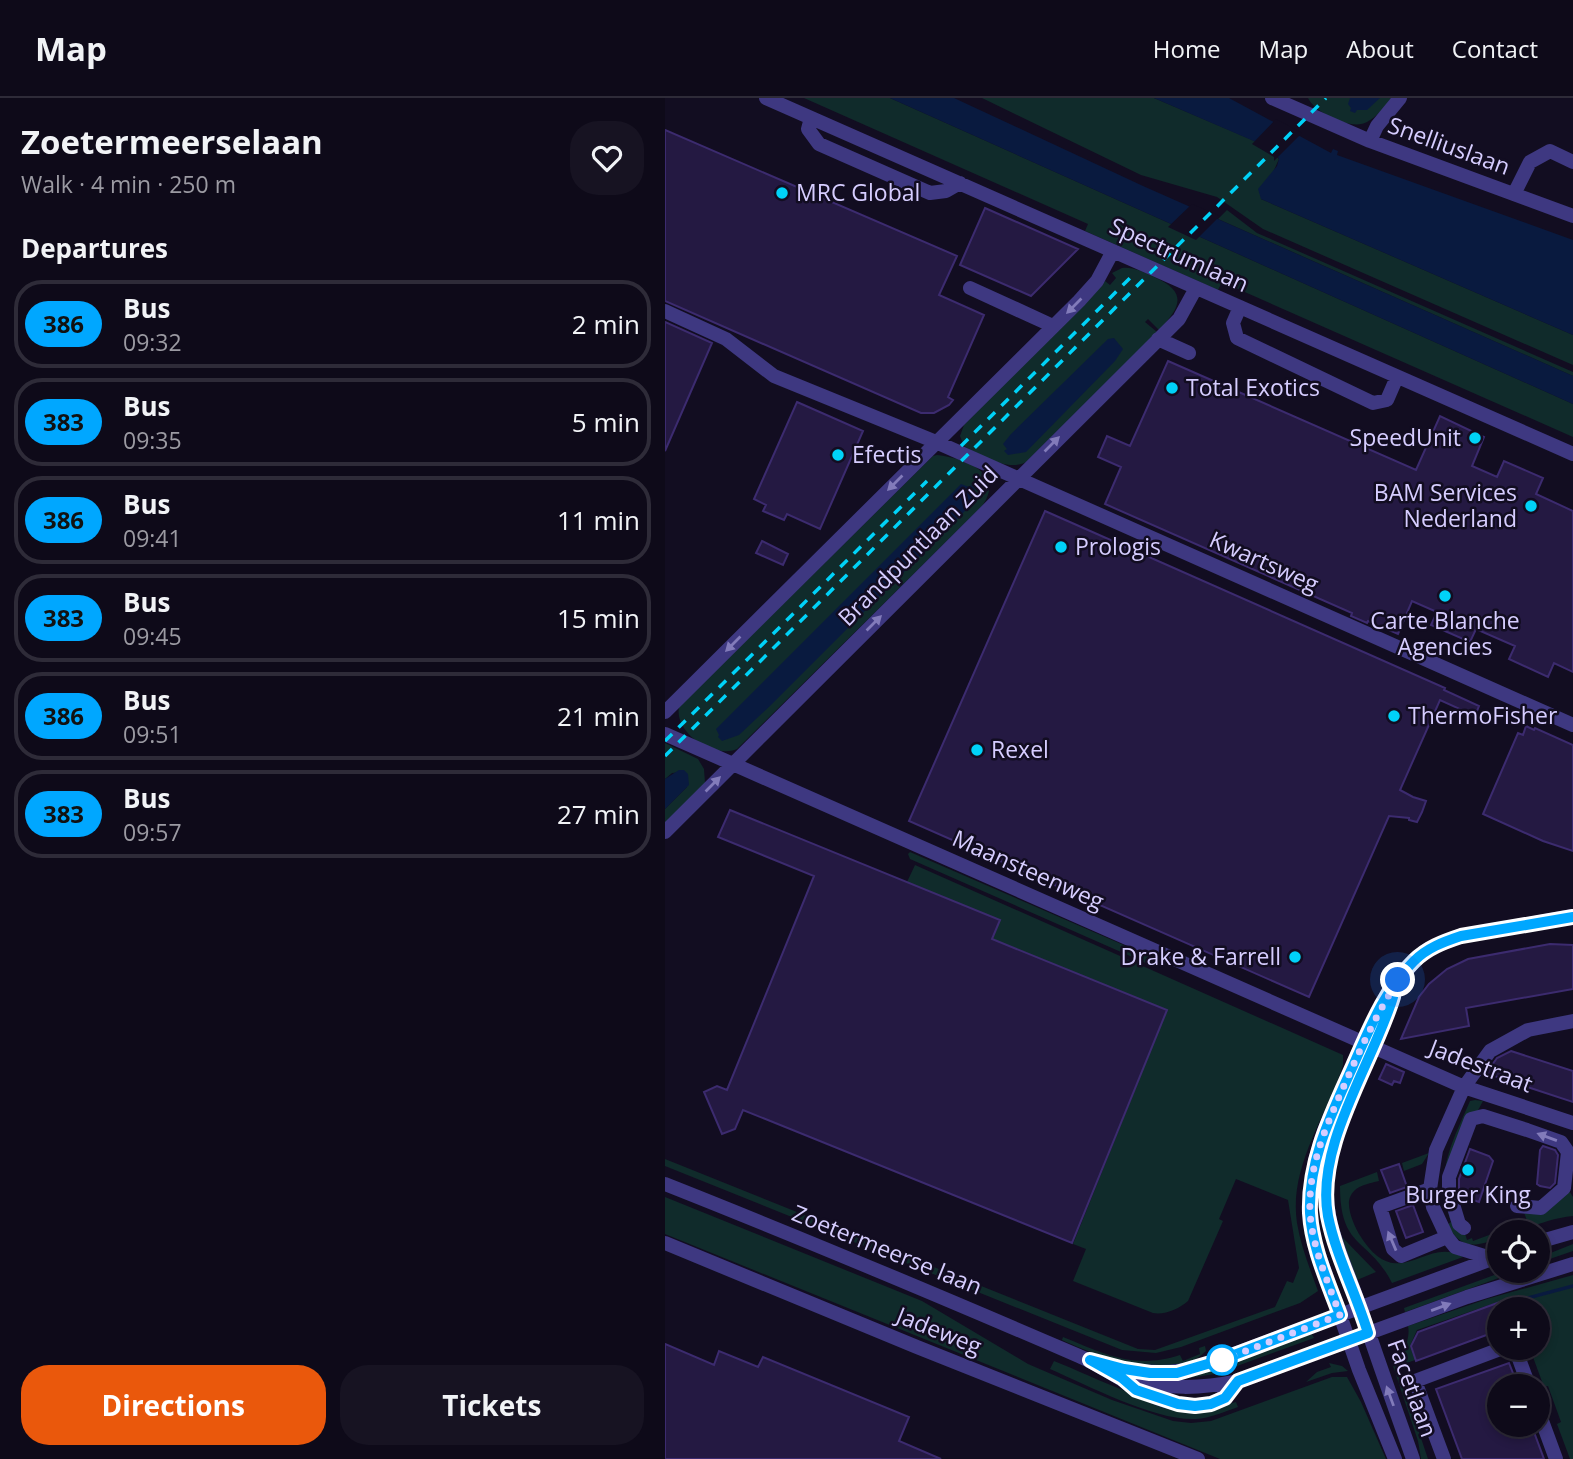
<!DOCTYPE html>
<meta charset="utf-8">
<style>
:root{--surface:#0e0a19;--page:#171322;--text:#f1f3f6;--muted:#9b9aa2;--line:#2e2b38;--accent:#ea580c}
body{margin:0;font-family:"Open Sans",sans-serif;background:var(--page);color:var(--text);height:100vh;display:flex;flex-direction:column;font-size:26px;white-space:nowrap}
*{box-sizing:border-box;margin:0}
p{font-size:23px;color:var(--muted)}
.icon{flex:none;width:38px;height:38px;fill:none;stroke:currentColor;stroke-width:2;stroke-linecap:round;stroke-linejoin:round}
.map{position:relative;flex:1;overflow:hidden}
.drawer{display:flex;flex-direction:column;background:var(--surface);width:665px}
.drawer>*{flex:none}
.badge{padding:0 14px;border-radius:23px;font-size:24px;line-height:46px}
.controls{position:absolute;left:822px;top:1122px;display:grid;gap:14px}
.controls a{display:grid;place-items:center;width:63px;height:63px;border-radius:50%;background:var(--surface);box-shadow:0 4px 10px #0003,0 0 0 2px var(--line);font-size:35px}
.you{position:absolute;width:35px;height:35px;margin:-18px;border:5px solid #fff;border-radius:50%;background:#1a73e8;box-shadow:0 0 0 10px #1a73e833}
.map>.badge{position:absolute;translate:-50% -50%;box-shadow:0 0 0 4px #fff}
h2{padding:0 21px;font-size:26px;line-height:63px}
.round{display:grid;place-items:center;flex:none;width:74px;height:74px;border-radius:28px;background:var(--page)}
.headline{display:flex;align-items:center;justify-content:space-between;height:119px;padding:0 21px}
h1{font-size:33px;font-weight:700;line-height:52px}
.button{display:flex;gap:14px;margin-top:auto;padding:14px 21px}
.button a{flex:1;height:80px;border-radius:28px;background:var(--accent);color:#fff;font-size:28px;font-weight:700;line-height:80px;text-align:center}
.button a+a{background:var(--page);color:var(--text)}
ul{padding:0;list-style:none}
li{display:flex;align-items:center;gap:21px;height:88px;margin:0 14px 10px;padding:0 7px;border:4px solid var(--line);border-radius:28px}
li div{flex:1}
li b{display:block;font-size:26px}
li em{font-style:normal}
li .badge{min-width:77px;font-weight:700;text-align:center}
header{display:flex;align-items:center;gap:42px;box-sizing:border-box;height:98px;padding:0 35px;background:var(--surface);border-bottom:2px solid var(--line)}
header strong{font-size:33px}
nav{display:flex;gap:38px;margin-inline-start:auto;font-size:24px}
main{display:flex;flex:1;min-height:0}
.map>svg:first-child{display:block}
.green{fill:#102b2b}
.water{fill:#091a3f}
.pier{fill:#120d21}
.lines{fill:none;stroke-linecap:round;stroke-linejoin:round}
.stream{stroke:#091a3f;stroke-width:3.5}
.building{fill:#241942;stroke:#3c2b6f;stroke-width:2}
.minor{stroke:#3e3881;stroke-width:14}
.rail{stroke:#00d2f8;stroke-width:3.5;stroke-dasharray:10 9;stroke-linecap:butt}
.oneway{fill:#827bba}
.line-casing{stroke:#fff;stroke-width:16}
.line{stroke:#00a7ff;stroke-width:10}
.walk{stroke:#d6cdff;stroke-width:7;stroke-dasharray:0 12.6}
.poi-dot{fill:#00d2f8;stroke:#120d21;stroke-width:2.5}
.stop-dot{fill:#fff;stroke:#00a7ff;stroke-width:3.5}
.labels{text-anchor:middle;stroke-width:5;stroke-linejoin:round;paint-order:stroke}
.street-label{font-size:23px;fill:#d6cdff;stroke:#120d21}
.poi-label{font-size:23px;fill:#d6cdff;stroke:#120d21;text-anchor:start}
</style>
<header>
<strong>Map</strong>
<nav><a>Home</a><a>Map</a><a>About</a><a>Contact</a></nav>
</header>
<main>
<section class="drawer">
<div class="headline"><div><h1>Zoetermeerselaan</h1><p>Walk · 4 min · 250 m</p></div><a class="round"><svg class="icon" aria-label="heart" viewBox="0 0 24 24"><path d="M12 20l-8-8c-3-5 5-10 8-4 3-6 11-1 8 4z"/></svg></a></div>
<h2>Departures</h2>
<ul>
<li><span class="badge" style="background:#00a7ff;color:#111">386</span><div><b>Bus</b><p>09:32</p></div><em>2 min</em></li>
<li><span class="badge" style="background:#00a7ff;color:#111">383</span><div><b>Bus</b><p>09:35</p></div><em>5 min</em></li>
<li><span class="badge" style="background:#00a7ff;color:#111">386</span><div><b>Bus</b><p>09:41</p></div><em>11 min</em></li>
<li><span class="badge" style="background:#00a7ff;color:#111">383</span><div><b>Bus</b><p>09:45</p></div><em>15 min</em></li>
<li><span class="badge" style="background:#00a7ff;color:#111">386</span><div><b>Bus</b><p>09:51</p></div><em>21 min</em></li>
<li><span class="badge" style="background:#00a7ff;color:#111">383</span><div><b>Bus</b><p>09:57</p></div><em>27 min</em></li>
</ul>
<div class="button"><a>Directions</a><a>Tickets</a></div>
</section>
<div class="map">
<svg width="908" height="1361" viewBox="0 0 908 1361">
<rect width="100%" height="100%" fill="#120d21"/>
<path class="green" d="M139,0H225L908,306V339L557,184L553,192L420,133L423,126Z
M317,0H489L599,47L614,61L596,101L908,237V267L598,131L552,99L476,77Z
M643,0H727C720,8 712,19 702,24C687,33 650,15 643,0Z
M562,112L592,135L908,274V278L553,121Z
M457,170C469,169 478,174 489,179C523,194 516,209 494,232L483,221L480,224L492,234L361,364C343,374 315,357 299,348L295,338L299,327L440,183L445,187L451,180L447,175Z
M272,357C299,360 341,375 317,408L72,651C50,661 9,636 14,609L268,358Z
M0,645L33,661L39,671L40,685L0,727V711L22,689L18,674L7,675L0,681Z
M245,754L493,862L490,869L245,761L243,756Z
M250,767L678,957V967L675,976C657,1025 624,1072 632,1125C636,1149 645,1171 653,1193L635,1205L516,1249L491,1255L457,1252L0,1068V1061L473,1251L490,1252L610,1209L622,1183L628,1185L634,1170L623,1102L571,1081L554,1121L558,1123L523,1203C514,1211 500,1217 488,1215L408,1183L421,1151L408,1146L502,912L328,841L335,822L242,784Z
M706,971L676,1041L668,1080L669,1115L677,1139L711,1174L692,1182L685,1171L665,1105L668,1052Z
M810,1002L818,1003L781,1072L802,1142L807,1140L808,1143L862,1123L859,1114L903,1091L908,1099V1118C882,1120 860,1134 835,1134V1140C808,1149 798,1152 782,1127L786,1124C769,1076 786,1047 805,1003Z
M764,1055L757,1066L739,1073L737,1065Z
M712,1074L714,1083C702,1086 687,1088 684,1103C683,1114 690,1130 696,1139C734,1198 761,1136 798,1159L727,1185C704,1139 675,1152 675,1088Z
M0,1099L257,1203L363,1266L447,1302L508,1323L526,1325L546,1323L667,1279H682L696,1304L721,1361H555L0,1136Z
M908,1146V1153L873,1165V1160Z
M843,1172L853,1173L740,1214L739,1210Z
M908,1177V1361H905L892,1326L896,1324L883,1288L879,1289L865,1251L873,1250L876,1246L873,1238V1211H852L836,1203L752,1232L745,1248L750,1262L739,1266C736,1253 746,1242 743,1228L822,1201Z
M647,1236L649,1240L550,1276L510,1282L483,1281L537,1275Z
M398,1239C440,1256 469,1272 515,1257L518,1263L535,1256L534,1250L540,1248L541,1253C508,1287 434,1259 397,1242Z
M726,1262H730L763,1361H756L753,1343Z
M389,1263C445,1285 510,1324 571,1304L573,1309C559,1314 545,1320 531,1321C490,1323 424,1288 385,1271Z
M664,1265L677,1268L683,1273L667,1275L641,1284L652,1274L666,1269Z"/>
<path class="water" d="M225,0H289L478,88L908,278V306Z
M489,0H564L666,55L668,51L673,53L672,57L908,142V237L596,101L593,91L612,68L614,61L612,57L598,47Z
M685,0H715L702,12H692L690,15L685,13L686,10L683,6Z
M449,240L458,251L450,263L361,354L343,357L339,353L342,351L338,346L346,336L443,241Z
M296,386L304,389L306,387L310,391L308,394L312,401L106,607L74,637L57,643L53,639L54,637L51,631Z
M14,672H19L23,676L24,687L0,711V681Z"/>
<path class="pier" d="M611,21L637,35L609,63V59L587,46Z
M527,106L555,118L531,142L503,129Z"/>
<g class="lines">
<path class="stream" d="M855,1202L908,1188"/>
</g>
<path class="building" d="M0,32L292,158L274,197L319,217L283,299L288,302L284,307L269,315H256L0,203Z
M320,110L413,151L366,198L295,167Z
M0,224L47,245L0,353Z
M503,263L751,372L775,318L819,339L807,368L832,379L839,363L878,380L871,396L908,413V574L889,565L883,579L844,561L850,548L811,531L805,544L766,527L772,514L747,503L733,536L703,523L702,525L686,518L687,515L440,406L456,369L433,359L442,338L465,348Z
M132,304L198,333L155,431L122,416L119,422L98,413L101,407L89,401Z
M380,413L780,590L779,592L814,608L810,618L775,602L735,692L748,699L761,703L757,714L752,724L744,722V720L724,718L644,899L244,723Z
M97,443L123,456L118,467L91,455Z
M861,628L869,632L870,630L908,647V753L878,743L818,716L853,635L858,637Z
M65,712L335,822L327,841L502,912L407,1145L78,1012L70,1031L57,1036L39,994L52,988L62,992L149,778L53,739Z
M885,846L908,847V891L801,910L804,928L736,941L754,899L764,886L782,871L803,861Z
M846,953L908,973V1004L823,976L822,974L832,960Z
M721,966L739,974L735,985L729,983L727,987L714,981Z
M878,1048L890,1052L893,1057L890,1085L885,1090L875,1088L872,1086L875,1052Z
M805,1051L824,1058L828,1063L814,1104L796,1098L794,1092V1081Z
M734,1066L742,1089L725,1095L716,1072Z
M748,1107L758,1134L741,1140L731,1113Z
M835,1204V1232L751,1263L746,1248L753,1234Z
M0,1246L49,1267L54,1253L93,1269L98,1259L244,1319L234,1343L276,1361H0Z
M844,1265L853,1288H835V1326H866L879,1361H797L771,1291Z"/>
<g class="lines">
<path class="minor" d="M101,0L908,356
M607,0L705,43L908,118
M146,20L143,31L154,46L265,95L281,93L295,85
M705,43L712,28L735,0
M849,96L865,64L885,53L908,64
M305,190L388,228
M575,209L568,225L572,240L708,305L722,302L732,279
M0,213L61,241L109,278L271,344L908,627
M493,241L524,255
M0,614L414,203L432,183L448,153
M0,636L799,989L908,1025
M0,734L514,221L531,190
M728,900C711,956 676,1007 664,1065C653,1117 679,1161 695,1209C712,1260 730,1310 748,1361
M0,1086C139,1141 277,1199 414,1258C454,1275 483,1307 530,1308C551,1309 561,1297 573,1283
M765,1091L715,1109L728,1151L736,1158L782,1139
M799,1130L794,1126L784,1093V1079L806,1021L818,1018L862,1032L896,1044L903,1054L899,1090L876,1110L852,1108
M873,1144L908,1134
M0,1145L252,1249L533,1361
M829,1161L790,1149L782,1139L768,1109L765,1091L771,1052L799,989L825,953L863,932L908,923
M850,1250L864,1288
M443,1267C474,1275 503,1277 534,1269L835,1158
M465,1282C503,1291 535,1291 573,1283L802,1199L908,1166
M873,1312L891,1361
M730,1361L694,1272L650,1145L645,1116L646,1093L650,1063L659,1033L714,912L749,863L763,851L796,838L908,818
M779,1361L750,1283L838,1250"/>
<path class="rail" d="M296,348L470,175
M0,643L262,383
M0,658L661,0"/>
</g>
<defs><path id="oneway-solid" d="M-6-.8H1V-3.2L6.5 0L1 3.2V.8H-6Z" transform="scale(1.75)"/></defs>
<g class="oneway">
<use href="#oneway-solid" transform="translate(409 208) rotate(135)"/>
<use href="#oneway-solid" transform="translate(387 346) rotate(-45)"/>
<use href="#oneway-solid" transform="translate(230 385) rotate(135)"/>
<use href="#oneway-solid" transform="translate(209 525) rotate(-45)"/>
<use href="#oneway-solid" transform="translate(68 546) rotate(135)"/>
<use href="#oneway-solid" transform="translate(48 686) rotate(-45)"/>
<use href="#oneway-solid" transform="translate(882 1039) rotate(-160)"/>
<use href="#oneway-solid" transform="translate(727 1143) rotate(-113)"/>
<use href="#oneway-solid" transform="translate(776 1209) rotate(-20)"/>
<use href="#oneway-solid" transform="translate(725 1298) rotate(-110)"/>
</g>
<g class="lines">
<defs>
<path id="line" d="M728,899C708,965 650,1047 663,1118C671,1158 691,1195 703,1235L573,1283L560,1300L546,1306L530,1308L513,1306L471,1292L457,1280L425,1262L459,1271L485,1275H512L556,1262L675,1217C663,1184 647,1150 645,1115C643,1062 667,1015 688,968C704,932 720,891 749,863C762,850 778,844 796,838L908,819"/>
</defs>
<use href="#line" class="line-casing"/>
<use href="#line" class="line"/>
<path class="walk" d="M557,1262L675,1217C663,1184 647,1149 645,1114C643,1066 663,1024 682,981C697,947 713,914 733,882"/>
</g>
<g class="poi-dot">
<circle cx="117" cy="95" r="7"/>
<circle cx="507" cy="290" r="7"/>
<circle cx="810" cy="340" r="7"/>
<circle cx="173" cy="357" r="7"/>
<circle cx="866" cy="408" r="7"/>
<circle cx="396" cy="449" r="7"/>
<circle cx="780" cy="498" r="7"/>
<circle cx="729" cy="618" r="7"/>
<circle cx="312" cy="652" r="7"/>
<circle cx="630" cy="859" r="7"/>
<circle cx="803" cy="1072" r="7"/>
</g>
<circle class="stop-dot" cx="557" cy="1262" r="14"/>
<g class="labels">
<g class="street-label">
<text transform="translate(784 48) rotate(20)" y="8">Snelliuslaan</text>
<text transform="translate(514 157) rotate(24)" y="8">Spectrumlaan</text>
<text transform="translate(253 448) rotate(-45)" y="8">Brandpuntlaan Zuid</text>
<text transform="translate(599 464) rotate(24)" y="8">Kwartsweg</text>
<text transform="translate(363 772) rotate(24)" y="8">Maansteenweg</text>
<text transform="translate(816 968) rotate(21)" y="8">Jadestraat</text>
<text transform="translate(222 1152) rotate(22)" y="8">Zoetermeerse laan</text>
<text transform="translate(274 1233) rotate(22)" y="8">Jadeweg</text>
<text transform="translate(747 1290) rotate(70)" y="8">Facetlaan</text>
</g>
<g class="poi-label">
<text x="131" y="103">MRC Global</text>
<text x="521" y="298">Total Exotics</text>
<text x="796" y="348" text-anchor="end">SpeedUnit</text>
<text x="187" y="365">Efectis</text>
<text x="852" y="403" text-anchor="end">BAM Services<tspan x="852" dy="26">Nederland</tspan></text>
<text x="410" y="457">Prologis</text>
<text x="780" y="531" text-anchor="middle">Carte Blanche<tspan x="780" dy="26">Agencies</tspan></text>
<text x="743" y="626">ThermoFisher</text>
<text x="326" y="660">Rexel</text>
<text x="616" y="867" text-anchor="end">Drake &amp; Farrell</text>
<text x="803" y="1105" text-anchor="middle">Burger King</text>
</g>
</g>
</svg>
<div class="controls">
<a><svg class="icon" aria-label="locate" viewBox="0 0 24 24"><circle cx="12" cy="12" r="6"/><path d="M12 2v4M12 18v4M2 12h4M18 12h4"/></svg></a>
<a>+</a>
<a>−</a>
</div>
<div class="you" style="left:733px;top:882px"></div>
</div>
</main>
